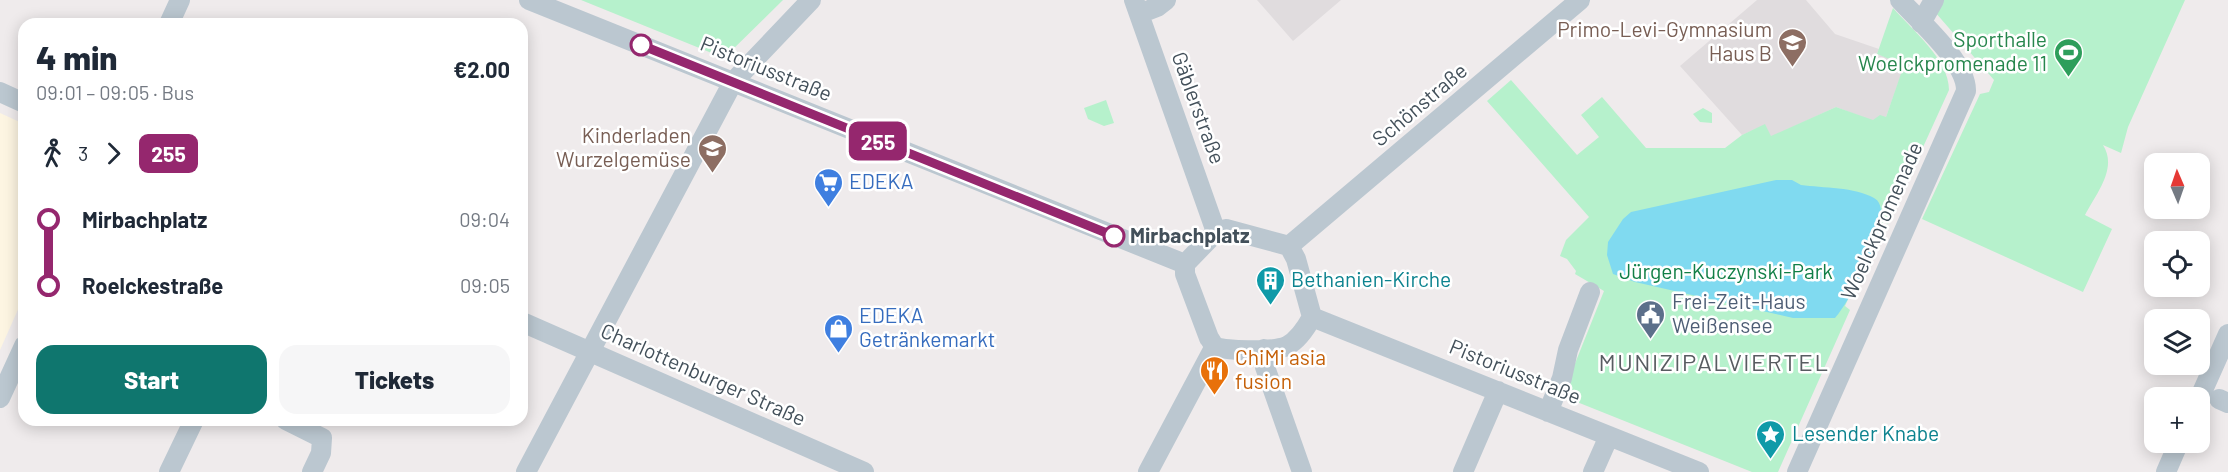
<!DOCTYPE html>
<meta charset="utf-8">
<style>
:root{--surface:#fff;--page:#f6f6f7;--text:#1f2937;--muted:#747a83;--accent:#0f766e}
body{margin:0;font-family:Barlow,sans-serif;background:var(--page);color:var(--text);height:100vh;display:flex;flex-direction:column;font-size:22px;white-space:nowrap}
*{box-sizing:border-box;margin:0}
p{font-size:20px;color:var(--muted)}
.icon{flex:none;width:33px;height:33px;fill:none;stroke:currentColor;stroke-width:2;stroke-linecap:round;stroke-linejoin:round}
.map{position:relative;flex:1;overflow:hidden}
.sheet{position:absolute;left:18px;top:18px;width:510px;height:408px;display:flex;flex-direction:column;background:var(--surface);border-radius:18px;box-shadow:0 3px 15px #0003}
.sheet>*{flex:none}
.badge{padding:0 12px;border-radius:9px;font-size:21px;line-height:39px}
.needle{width:39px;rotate:358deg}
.tools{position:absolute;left:2144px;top:153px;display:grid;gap:12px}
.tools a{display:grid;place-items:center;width:66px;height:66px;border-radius:12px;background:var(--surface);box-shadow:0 3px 15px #0003;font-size:30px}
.map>.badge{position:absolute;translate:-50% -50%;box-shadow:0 0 0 3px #fff}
.legs{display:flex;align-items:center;gap:9px;height:66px;padding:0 18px;font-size:20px}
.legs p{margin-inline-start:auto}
.headline{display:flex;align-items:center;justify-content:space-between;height:102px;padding:0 18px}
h1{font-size:33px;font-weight:800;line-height:45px}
.primary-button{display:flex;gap:12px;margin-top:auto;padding:12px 18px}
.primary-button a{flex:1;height:69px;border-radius:18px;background:var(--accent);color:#fff;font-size:24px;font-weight:800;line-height:69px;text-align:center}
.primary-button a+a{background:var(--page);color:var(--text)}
ul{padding:0 18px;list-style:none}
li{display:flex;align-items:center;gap:21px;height:66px;font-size:22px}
li i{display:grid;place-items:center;width:9px;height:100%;margin:0 8px;background:currentColor}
li i::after{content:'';width:15px;height:15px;margin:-8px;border:4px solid;border-radius:50%;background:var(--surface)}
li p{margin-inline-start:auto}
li:first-child i{background:linear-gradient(#0000 50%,currentColor 0)}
li:last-child i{background:linear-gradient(currentColor 50%,#0000 0)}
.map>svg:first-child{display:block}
.commercial{fill:#fdf5e2}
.education{fill:#e0dcde}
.green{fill:#b6f1cc}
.water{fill:#80daf0}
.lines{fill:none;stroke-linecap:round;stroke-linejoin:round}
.minor{stroke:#bbc7d0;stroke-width:20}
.line-1-casing{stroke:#fff;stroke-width:14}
.line-1{stroke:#95276e;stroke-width:9}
.stop-1-dot{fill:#fff;stroke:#95276e;stroke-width:3}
.labels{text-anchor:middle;stroke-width:5;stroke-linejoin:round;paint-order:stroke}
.education-label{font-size:21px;fill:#785e54;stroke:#fff;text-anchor:end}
.leisure-label{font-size:21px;fill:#27864d;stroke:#fff;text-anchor:end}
.street-label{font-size:21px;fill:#43505a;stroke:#fff}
.shop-label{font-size:21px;fill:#366cbe;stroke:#fff;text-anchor:start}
.stop-label{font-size:21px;font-weight:bold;fill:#43505a;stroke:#fff;text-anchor:start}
.park-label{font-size:21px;fill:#117f47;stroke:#fff}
.culture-label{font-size:21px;fill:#0d838f;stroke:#fff;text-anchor:start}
.service-label{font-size:21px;fill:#4e5e75;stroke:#fff;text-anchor:start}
.food-label{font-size:21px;fill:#c56008;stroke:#fff;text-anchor:start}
.quarter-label{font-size:24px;letter-spacing:1.5px;fill:#585c61;stroke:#fff}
</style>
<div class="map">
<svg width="2228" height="472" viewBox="0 0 2228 472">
<rect width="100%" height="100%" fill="#efebec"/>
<path class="commercial" d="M0,113L24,124V296L0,350Z"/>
<path class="education" d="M1257,0H1341L1293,41Z
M1757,0H1806L1835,34L1879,49L1877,54L1905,64L1886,117L1873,121L1836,107L1771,137L1765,125L1742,135L1680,66Z"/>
<path class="green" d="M581,0H783L724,58Z
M1942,0H2185L2128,127L2121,153L2103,145C2118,168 2096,194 2085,215L2112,229L2083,292L1922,219L1980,94L1989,92L1994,80L1935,12Z
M1893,8C1912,30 1949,59 1949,90L1888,224L1883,222L1881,226L1845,306L1850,310L1778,472H1752L1562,396L1604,291L1575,274L1576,271L1567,259L1560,256L1566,240L1589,217L1487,101L1511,80L1577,155L1599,137L1581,115L1602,97L1646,148H1725L1742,135L1765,124L1771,136L1836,107L1873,120L1880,115L1886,117L1904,65L1877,54Z
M1106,100L1114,123L1104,126L1088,119L1084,108Z
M1703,108L1712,113V123L1700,122L1693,114Z"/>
<path class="water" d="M1776,180H1792L1801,185C1823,188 1855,187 1874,198C1900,212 1849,303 1835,318H1793L1635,282L1613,274L1607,255L1608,242L1623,219L1631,212Z"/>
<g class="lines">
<path class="minor" d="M529,0L1185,264
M1134,0L1216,232
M1139,14L1157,7L1166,0
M1921,23L1934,0
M169,24L180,0
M0,92L24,103
M1226,229L1289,246L1296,259L1312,317C1306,328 1298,340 1287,346C1277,351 1224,352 1215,346C1212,344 1211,340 1209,338L1185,274V264L1216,232Z
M1289,246L1580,0
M1312,317L1699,472
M522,322L864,472
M1264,349L1265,367L1302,472
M0,398L24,346
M2199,399L2228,334
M2219,399L2228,403
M1548,412L1562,378L1568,350L1590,292
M286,420L322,438L321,453L312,472
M169,472L194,420
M526,472L733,82L811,0
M1148,472L1215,346
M1463,472L1498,391
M1593,472L1609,436
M1797,472L1966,91C1967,62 1919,21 1900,0
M2166,472L2179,442"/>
</g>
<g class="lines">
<defs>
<path id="line-1" d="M641,45L1114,236"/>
</defs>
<use href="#line-1" class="line-1-casing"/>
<use href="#line-1" class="line-1"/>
</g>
<defs>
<symbol id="school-pin" viewBox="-11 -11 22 30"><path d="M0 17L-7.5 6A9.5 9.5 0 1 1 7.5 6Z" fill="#8d6e63" stroke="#fff"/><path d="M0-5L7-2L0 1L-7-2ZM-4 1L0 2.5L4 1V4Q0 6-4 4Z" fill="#fff"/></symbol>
<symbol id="stadium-pin" viewBox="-11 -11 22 30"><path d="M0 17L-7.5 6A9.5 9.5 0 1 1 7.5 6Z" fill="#2e9e5b" stroke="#fff"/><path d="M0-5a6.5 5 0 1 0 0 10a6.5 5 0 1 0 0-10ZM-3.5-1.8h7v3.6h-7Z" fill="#fff"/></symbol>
<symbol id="supermarket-pin" viewBox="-11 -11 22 30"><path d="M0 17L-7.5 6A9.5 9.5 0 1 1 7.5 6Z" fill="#3f7fe0" stroke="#fff"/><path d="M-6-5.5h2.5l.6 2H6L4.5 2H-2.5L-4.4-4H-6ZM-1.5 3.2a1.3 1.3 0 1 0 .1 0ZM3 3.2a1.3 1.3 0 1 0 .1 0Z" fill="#fff"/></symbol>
<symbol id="building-pin" viewBox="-11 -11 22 30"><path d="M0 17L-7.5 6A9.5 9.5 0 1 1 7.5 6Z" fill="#0f9aa8" stroke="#fff"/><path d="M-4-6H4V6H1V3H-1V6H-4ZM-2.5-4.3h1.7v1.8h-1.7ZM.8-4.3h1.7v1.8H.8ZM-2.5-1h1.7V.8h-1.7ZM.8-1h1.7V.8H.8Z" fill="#fff"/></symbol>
<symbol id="civic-pin" viewBox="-11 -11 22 30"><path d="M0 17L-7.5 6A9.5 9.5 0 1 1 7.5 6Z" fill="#5c6f8a" stroke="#fff"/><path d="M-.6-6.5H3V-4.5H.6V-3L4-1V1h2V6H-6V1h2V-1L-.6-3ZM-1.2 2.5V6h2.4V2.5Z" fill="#fff"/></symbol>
<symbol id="shop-pin" viewBox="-11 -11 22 30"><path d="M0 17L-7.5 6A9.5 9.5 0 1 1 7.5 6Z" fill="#3f7fe0" stroke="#fff"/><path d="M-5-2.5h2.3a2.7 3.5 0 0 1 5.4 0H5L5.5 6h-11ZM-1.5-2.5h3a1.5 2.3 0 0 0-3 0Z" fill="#fff"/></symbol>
<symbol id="restaurant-pin" viewBox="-11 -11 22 30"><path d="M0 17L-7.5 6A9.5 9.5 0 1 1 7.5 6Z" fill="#e8710a" stroke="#fff"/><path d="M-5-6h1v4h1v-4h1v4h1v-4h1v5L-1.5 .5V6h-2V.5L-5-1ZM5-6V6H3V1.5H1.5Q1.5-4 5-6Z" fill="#fff"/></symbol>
<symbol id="sight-pin" viewBox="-11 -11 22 30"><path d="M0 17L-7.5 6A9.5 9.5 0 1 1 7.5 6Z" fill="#0f9aa8" stroke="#fff"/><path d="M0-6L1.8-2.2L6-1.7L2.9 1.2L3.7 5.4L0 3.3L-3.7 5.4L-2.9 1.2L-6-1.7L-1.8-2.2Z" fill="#fff"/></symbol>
</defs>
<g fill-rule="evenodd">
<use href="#school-pin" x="1776" y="26" width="33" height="45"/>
<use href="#stadium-pin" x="2052" y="36" width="33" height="45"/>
<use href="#school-pin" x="696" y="132" width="33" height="45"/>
<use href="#supermarket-pin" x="812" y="166" width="33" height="45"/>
<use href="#building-pin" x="1254" y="264" width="33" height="45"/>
<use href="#civic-pin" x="1634" y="298" width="33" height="45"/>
<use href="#shop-pin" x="822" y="312" width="33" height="45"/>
<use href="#restaurant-pin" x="1198" y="354" width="33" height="45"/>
<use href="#sight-pin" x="1754" y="418" width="33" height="45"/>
</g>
<g class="stop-1-dot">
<circle cx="641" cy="45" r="10"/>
<circle cx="1114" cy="236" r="10"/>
</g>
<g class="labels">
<g class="education-label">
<text x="1772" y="37">Primo-Levi-Gymnasium<tspan x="1772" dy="24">Haus B</tspan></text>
<text x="691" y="143">Kinderladen<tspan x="691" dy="24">Wurzelgemüse</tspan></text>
</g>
<g class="leisure-label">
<text x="2047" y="47">Sporthalle<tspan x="2047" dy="24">Woelckpromenade 11</tspan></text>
</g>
<g class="street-label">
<text transform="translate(766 69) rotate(22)" y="7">Pistoriusstraße</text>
<text transform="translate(1420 105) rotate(-40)" y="7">Schönstraße</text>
<text transform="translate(1198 108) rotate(70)" y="7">Gäblerstraße</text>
<text transform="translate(1882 221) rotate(-66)" y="7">Woelckpromenade</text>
<text transform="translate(1515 372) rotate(22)" y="7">Pistoriusstraße</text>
<text transform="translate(703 375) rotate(24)" y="7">Charlottenburger Straße</text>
</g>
<g class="shop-label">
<text x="849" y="189">EDEKA</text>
<text x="859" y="323">EDEKA<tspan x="859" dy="24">Getränkemarkt</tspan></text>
</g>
<g class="stop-label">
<text x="1130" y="243">Mirbachplatz</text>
</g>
<g class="park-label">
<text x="1726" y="279">Jürgen-Kuczynski-Park</text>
</g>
<g class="culture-label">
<text x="1291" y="287">Bethanien-Kirche</text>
<text x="1792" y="441">Lesender Knabe</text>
</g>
<g class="service-label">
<text x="1672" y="309">Frei-Zeit-Haus<tspan x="1672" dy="24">Weißensee</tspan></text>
</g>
<g class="food-label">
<text x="1235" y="365">ChiMi asia<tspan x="1235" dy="24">fusion</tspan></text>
</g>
<g class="quarter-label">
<text x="1714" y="371">MUNIZIPALVIERTEL</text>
</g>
</g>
</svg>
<div class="tools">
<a><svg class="needle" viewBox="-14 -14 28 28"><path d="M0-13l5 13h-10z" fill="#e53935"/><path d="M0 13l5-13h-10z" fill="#747a83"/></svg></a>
<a><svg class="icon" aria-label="locate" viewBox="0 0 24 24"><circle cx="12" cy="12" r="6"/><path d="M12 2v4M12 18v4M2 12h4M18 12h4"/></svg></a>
<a><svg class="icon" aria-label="layers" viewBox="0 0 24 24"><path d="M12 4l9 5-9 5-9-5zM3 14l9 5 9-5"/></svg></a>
<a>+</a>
</div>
<b class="badge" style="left:878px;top:141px;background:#95276e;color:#fff">255</b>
<section class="sheet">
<div class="headline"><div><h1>4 min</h1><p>09:01 – 09:05 · Bus</p></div><b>€2.00</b></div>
<div class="legs"><svg class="icon" aria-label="walk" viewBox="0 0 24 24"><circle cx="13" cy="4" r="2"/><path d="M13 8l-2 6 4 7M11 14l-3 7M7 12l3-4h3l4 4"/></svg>3<svg class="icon" aria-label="forward" viewBox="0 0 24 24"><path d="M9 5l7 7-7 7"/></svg><b class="badge" style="background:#95276e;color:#fff">255</b></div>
<ul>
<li><i style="color:#95276e"></i><b>Mirbachplatz</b><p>09:04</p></li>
<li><i style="color:#95276e"></i><b>Roelckestraße</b><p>09:05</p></li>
</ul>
<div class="primary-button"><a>Start</a><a>Tickets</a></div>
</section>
</div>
